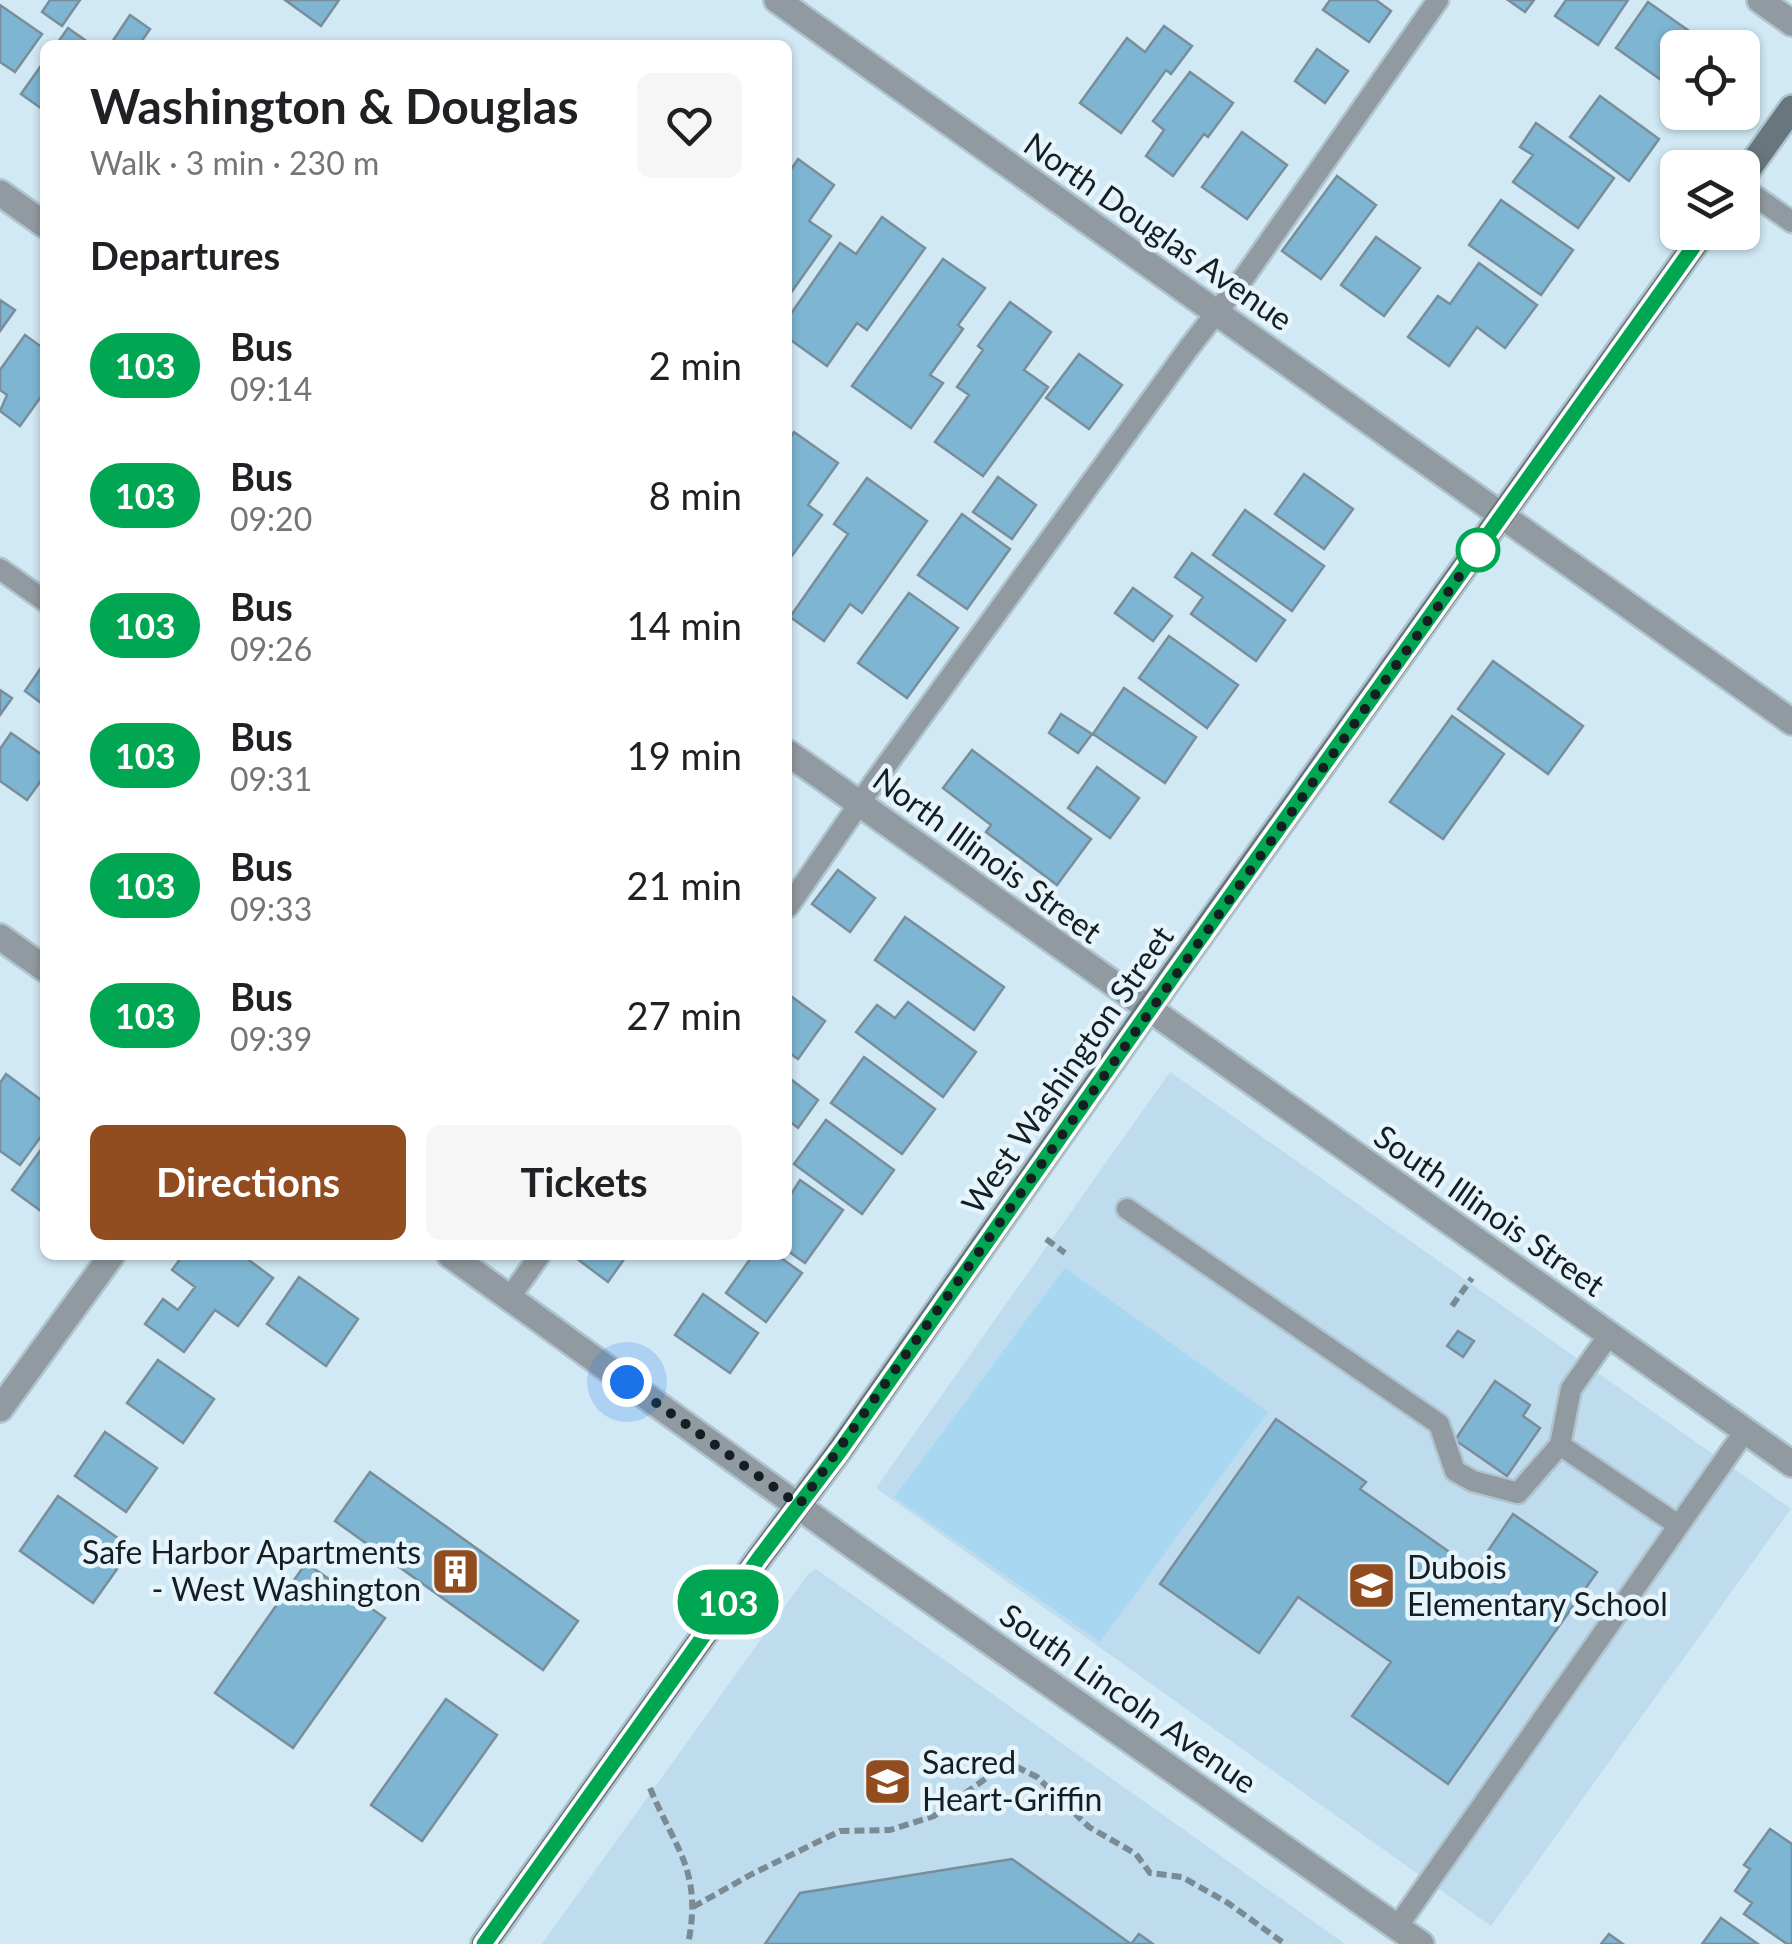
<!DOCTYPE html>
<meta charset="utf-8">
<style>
:root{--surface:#fff;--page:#f6f6f6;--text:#202124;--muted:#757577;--accent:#914d1f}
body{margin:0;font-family:Lato,sans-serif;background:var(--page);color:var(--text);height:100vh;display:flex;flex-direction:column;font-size:38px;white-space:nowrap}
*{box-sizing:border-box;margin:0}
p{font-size:32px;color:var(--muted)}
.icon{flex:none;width:55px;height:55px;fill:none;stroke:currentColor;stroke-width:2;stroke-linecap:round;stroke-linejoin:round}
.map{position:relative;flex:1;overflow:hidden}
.drawer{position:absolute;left:40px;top:40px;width:752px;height:1220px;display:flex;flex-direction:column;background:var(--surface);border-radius:15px;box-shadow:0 2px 8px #0004}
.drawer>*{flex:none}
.badge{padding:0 20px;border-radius:32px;font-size:35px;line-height:65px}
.tools{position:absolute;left:1660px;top:30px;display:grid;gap:20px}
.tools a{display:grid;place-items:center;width:100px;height:100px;border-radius:15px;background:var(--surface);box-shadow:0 2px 8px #0004;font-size:50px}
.you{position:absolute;width:50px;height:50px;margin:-25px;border:8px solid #fff;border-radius:50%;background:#1a73e8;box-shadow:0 0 0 15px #1a73e833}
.map>.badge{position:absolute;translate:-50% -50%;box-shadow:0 0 0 5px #fff}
h2{padding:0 50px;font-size:38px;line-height:90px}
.round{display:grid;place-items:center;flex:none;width:105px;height:105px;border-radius:15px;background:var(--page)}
.summary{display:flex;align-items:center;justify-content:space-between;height:170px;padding:0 50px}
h1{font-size:48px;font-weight:700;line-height:75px}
.primary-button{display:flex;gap:20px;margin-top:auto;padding:20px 50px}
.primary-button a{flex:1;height:115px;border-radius:15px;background:var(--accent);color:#fff;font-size:40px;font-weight:700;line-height:115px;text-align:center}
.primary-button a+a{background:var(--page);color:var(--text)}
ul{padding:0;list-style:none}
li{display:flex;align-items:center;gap:30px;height:130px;padding:0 50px}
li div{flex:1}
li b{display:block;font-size:38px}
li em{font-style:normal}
li .badge{min-width:110px;font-weight:700;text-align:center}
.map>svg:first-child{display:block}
.built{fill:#bedced}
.green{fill:#a8d8f1}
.building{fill:#7db5d2;stroke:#798e9a;stroke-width:2.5}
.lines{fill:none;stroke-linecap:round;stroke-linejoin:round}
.lane-casing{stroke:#afc4cf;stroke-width:25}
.street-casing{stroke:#afc4cf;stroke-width:30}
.secondary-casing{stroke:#afc4cf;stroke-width:30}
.path{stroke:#7a8b94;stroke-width:6;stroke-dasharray:10 5;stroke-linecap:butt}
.lane{stroke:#919aa0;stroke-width:20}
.street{stroke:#919aa0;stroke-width:25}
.secondary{stroke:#68777e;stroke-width:25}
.line-casing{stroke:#fff;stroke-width:22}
.line{stroke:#00a651;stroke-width:15}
.walk{stroke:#151e22;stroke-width:10;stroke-dasharray:0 18}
.stop-dot{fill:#fff;stroke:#00a651;stroke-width:5}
.labels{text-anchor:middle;stroke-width:9;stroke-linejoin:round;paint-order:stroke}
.street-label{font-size:32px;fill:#151e22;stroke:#e6f4fc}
.poi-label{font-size:32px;fill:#151e22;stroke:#e6f4fc;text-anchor:start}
</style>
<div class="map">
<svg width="1792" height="1944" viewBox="0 0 1792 1944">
<rect width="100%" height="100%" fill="#d1e9f5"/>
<path class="built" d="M1170,1072L1791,1509L1491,1926L876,1488Z
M816,1569L1345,1944H542L808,1574Z"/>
<path class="green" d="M1065,1268L1268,1412L1100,1642L894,1497Z"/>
<path class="building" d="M50,0H80L62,26L42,12Z
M285,0H339L321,26Z
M1330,0H1376L1391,11L1369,42L1323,10Z
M1508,0H1534L1525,12Z
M1566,0H1628L1598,45L1555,16Z
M1648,2L1712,47L1678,48V92L1616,48Z
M0,5L42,34L15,72L0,62Z
M130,15L150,29L139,45H110Z
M1164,26L1192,46L1171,74L1166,70L1121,133L1080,103L1127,38L1145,52Z
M68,28L92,45H56Z
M1317,49L1348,71L1325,103L1295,81Z
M45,60V111L21,94Z
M1190,72L1233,103L1208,137L1204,134L1173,176L1146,156L1164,130L1153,121Z
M1600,96L1659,139L1629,181L1570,137Z
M1536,123L1614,178L1578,228L1513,182L1533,155L1520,147Z
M1242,132L1287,165L1247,219L1202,187Z
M798,159L834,185L809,221L831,236L788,297V174Z
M1337,176L1376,205L1321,279L1282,251Z
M1501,200L1573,250L1541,295L1469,245Z
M882,217L925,248L867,330L857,323L827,366L788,338V318L840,243L856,254Z
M1376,237L1420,268L1384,316L1341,285Z
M943,259L985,288L958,325L963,329L930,375L943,383L911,428L852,386Z
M1479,263L1537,305L1505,348L1477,327L1449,366L1408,337L1438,296L1450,304Z
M0,300L15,310L0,331Z
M1010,302L1051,332L1024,370L1048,387L983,476L935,442L969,395L957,387L983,350L978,346Z
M25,335L43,348L45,345V391L20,426L0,411L7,395L0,390V370Z
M1079,354L1122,385L1089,429L1046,398Z
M794,432L838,463L808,505L822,515L788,561V441Z
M1304,474L1353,509L1324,549L1275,514Z
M998,477L1036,505L1012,539L973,512Z
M867,478L927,521L862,613L850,604L824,641L790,617L848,534L834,524Z
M1245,510L1324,566L1292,611L1213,555Z
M962,514L1010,549L967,609L918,575Z
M1192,553L1285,620L1256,661L1191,614L1203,597L1175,577Z
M1133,588L1172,616L1153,641L1115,613Z
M909,593L958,628L907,698L858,663Z
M1169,636L1238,685L1207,728L1139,678Z
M1493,661L1583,726L1548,774L1458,709Z
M45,662V706L25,691Z
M1124,688L1196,737L1165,783L1093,734Z
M0,690L12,698L0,715Z
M1061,714L1092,734L1078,753L1049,733Z
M1452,716L1504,754L1443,839L1390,802Z
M11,733L45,757V775L27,800L0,781V749Z
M972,750L1091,839L1057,885L986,832L991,825L943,788Z
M1097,767L1139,798L1110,838L1068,808Z
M838,870L875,898L850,932L812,904Z
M905,917L1004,987L974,1030L875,960Z
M788,994L825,1021L798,1059L788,1052Z
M908,1002L976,1052L943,1097L856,1032L877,1005L895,1018Z
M864,1057L935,1109L902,1154L831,1103Z
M6,1074L45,1103V1131L20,1165L0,1151V1083Z
M788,1077L818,1100L798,1128L788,1120Z
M826,1120L894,1170L862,1214L794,1164Z
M45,1144V1214L12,1190Z
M800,1180L843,1210L805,1263L788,1251V1199Z
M183,1255H242L273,1278L238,1326L215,1310L184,1352L145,1324L163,1299L178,1310L195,1287L172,1270Z
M572,1255H627L608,1282Z
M753,1255H777L802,1273L766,1322L726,1293Z
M299,1277L358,1319L326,1366L267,1324Z
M703,1294L758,1333L730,1373L675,1335Z
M1458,1331L1474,1341L1463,1357L1447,1346Z
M158,1360L214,1399L183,1443L127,1403Z
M1495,1381L1530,1405L1523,1416L1540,1428L1507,1476L1455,1440Z
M1276,1419L1366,1482L1360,1489L1475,1570L1513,1514L1597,1572L1448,1784L1352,1716L1391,1662L1298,1597L1259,1653L1160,1584Z
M105,1432L157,1468L126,1512L75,1476Z
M370,1472L578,1621L543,1670L335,1521Z
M58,1496L132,1548L93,1603L20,1551Z
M306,1563L385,1618L293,1748L215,1693Z
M446,1699L497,1735L422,1841L371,1805Z
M1770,1829L1792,1844V1944H1787L1744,1914L1752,1903L1735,1891L1750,1869L1744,1865Z
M1012,1859L1131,1944H765L800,1893Z
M1721,1918L1758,1944H1702Z
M1139,1934L1153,1944H1131Z
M1609,1934L1623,1944H1601Z"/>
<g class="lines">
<defs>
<path id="lane" d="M1742,187L1792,222
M0,569L45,601
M788,907L875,781L1188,349L1245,276L1438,0
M1127,1209L1439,1424L1455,1471L1473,1481L1518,1493L1560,1445L1571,1389L1609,1335
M510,1297L540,1255
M1560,1445L1678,1525
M1397,1927L1745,1431"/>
<path id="street" d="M777,0L1792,722
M1760,0L1792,23
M0,193L45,225
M788,753L1792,1464
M0,937L45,969
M450,1255L855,1547L1421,1944
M0,1409L112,1255"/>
<path id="secondary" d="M1742,178L1792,108
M484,1944L759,1558L842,1447L1171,977L1704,232"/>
</defs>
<use href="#lane" class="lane-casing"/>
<use href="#street" class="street-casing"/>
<use href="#secondary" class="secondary-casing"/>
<path class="path" d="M1046,1239L1065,1253
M1452,1306L1472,1278
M650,1788C675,1849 703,1871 688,1944
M693,1907L752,1874L840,1831L890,1830L934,1816L1003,1766L1017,1767L1037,1777L1089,1827L1136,1854L1150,1873L1182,1877L1228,1903L1285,1944"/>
<use href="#lane" class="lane"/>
<use href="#street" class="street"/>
<use href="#secondary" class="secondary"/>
</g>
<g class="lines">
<defs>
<path id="line" d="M484,1944L759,1558L840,1451L1172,978L1704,232"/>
</defs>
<use href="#line" class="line-casing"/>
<use href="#line" class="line"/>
<path class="walk" d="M627,1382L799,1505L1478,550"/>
</g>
<defs>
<symbol id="building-square" viewBox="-11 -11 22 22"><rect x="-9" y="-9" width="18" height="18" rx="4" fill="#914d1f" stroke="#e6f4fc"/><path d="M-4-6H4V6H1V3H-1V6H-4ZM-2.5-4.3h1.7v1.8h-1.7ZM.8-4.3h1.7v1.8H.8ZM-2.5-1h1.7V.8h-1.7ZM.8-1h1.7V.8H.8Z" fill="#fff"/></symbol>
<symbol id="school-square" viewBox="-11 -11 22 22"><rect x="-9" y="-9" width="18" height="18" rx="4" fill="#914d1f" stroke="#e6f4fc"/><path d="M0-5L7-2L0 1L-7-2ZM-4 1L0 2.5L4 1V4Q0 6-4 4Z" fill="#fff"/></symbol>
</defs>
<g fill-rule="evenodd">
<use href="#building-square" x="428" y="1544" width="55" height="55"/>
<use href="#school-square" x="1344" y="1558" width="55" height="55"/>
<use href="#school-square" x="860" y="1754" width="55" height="55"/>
</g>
<circle class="stop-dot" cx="1478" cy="550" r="20"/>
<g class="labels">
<g class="street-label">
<text transform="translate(1158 232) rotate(35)" y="11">North Douglas Avenue</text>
<text transform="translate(987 856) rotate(36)" y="11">North Illinois Street</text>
<text transform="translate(1068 1070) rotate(-55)" y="11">West Washington Street</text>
<text transform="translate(1489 1211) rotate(35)" y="11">South Illinois Street</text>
<text transform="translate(1128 1699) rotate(35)" y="11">South Lincoln Avenue</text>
</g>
<g class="poi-label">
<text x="421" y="1564" text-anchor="end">Safe Harbor Apartments<tspan x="421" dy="37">- West Washington</tspan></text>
<text x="1407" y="1579">Dubois<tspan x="1407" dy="37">Elementary School</tspan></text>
<text x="922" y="1774">Sacred<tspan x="922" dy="37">Heart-Griffin</tspan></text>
</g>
</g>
</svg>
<div class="tools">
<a><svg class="icon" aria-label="locate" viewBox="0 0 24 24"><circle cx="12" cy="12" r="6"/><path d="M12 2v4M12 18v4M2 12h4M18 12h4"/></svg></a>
<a><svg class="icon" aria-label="layers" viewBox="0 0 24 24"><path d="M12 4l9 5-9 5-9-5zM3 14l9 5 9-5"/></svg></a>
</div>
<div class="you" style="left:627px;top:1382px"></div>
<b class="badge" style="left:728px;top:1602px;background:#00a651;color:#fff">103</b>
<section class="drawer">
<div class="summary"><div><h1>Washington &amp; Douglas</h1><p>Walk · 3 min · 230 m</p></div><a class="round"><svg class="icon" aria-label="heart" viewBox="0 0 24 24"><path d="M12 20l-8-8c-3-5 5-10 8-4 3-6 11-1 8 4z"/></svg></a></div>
<h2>Departures</h2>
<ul>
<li><span class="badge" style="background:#00a651;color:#fff">103</span><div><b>Bus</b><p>09:14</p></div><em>2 min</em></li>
<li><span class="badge" style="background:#00a651;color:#fff">103</span><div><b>Bus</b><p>09:20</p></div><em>8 min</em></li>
<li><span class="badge" style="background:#00a651;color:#fff">103</span><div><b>Bus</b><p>09:26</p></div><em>14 min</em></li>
<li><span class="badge" style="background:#00a651;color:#fff">103</span><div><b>Bus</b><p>09:31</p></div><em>19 min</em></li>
<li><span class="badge" style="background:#00a651;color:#fff">103</span><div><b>Bus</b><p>09:33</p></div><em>21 min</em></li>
<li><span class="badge" style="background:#00a651;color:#fff">103</span><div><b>Bus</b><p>09:39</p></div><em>27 min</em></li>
</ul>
<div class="primary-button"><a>Directions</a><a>Tickets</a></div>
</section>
</div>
